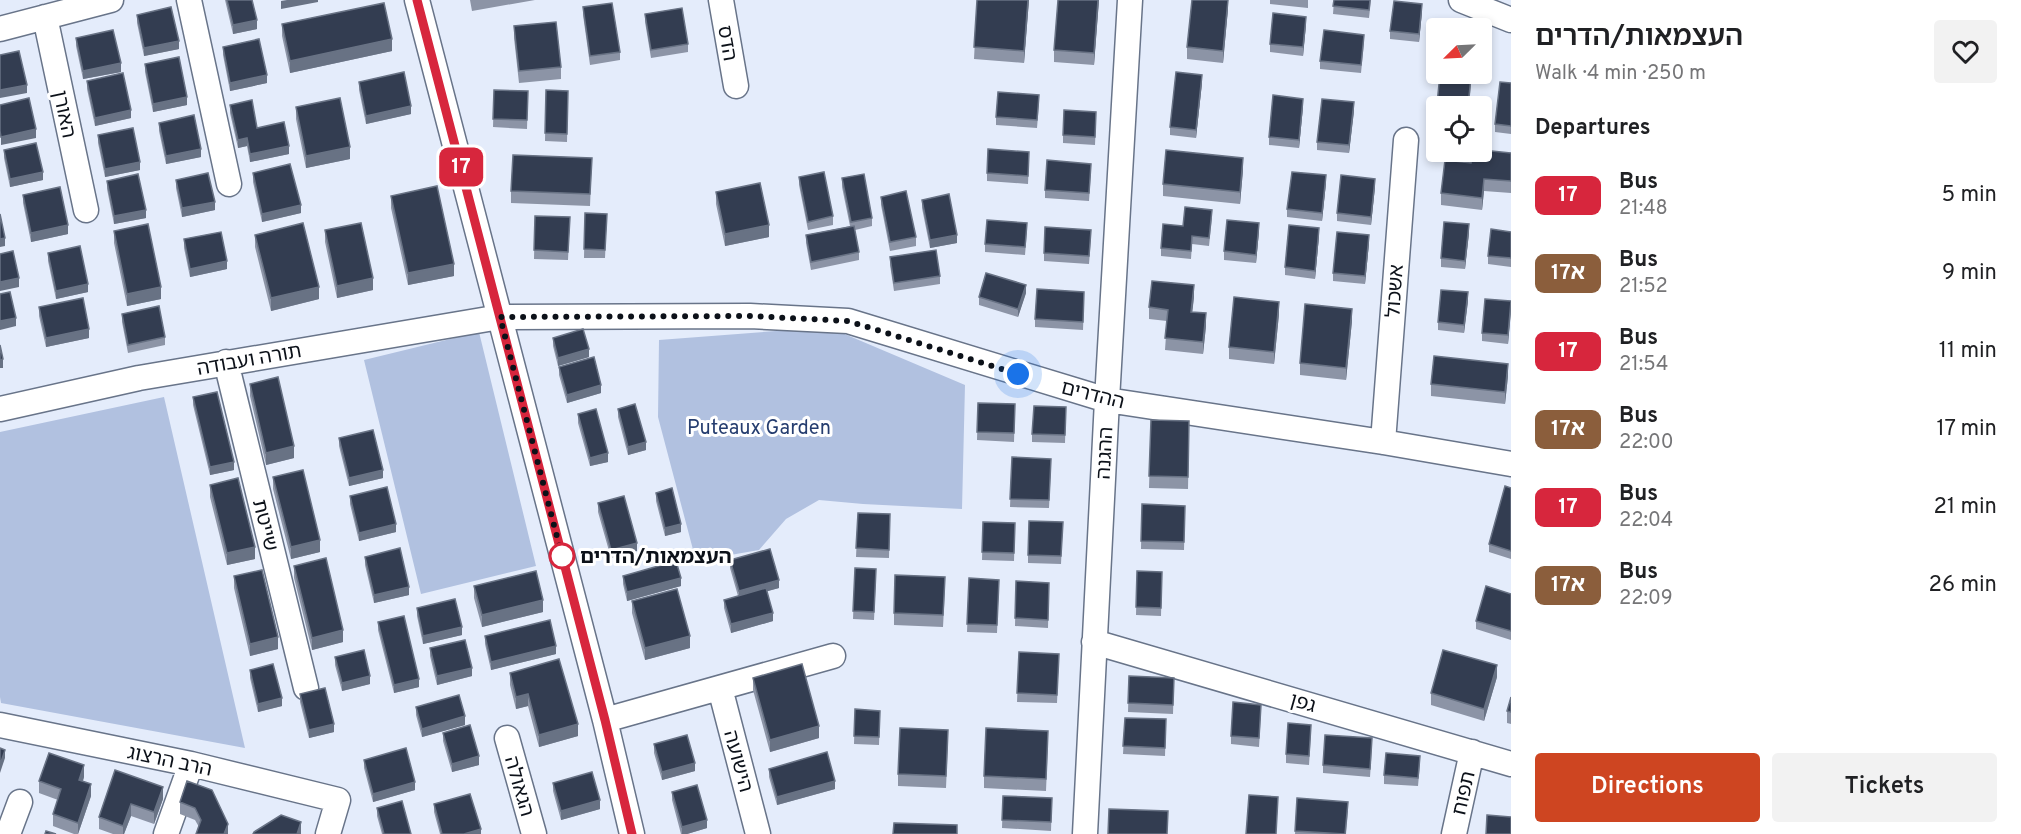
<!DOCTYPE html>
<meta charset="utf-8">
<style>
:root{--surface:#fff;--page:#f2f2f2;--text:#202124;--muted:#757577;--accent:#ce4521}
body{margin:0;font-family:Overpass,"Noto Sans Hebrew",sans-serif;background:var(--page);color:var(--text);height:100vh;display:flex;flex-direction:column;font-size:22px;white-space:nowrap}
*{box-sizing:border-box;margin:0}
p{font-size:20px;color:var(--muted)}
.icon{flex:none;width:33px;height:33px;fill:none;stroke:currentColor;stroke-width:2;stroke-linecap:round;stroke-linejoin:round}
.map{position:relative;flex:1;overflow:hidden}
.sheet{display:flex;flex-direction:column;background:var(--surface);width:510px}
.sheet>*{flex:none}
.badge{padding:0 12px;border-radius:9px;font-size:21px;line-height:39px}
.needle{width:39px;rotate:246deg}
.tools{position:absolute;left:1426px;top:18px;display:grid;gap:12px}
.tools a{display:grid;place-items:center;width:66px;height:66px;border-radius:6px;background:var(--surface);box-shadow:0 3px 9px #0003;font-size:30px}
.you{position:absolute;width:30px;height:30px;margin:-15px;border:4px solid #fff;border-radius:50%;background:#1a73e8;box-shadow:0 0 0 9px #1a73e833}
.map>.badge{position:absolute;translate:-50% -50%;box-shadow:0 0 0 3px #fff}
h2{padding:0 24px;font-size:22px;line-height:54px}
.round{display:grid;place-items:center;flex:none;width:63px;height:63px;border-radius:6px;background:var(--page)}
.overview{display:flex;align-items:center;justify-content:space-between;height:102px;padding:0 24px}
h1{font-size:28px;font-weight:600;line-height:45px}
.button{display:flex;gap:12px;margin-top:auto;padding:12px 24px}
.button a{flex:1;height:69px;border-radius:6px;background:var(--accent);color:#fff;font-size:24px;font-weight:600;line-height:69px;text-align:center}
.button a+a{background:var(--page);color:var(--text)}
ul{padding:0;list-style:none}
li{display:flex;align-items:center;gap:18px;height:78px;padding:0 24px}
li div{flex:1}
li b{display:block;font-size:22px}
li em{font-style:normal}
li .badge{min-width:66px;font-weight:700;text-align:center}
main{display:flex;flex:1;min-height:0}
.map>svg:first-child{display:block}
.green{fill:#b1c1e0}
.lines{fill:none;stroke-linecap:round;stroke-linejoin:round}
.minor-casing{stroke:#687489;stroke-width:27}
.minor{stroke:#fff;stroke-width:24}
.wall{fill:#8c94a6}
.shaded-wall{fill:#687284}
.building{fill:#333d51;stroke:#687284;stroke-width:1.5}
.line-casing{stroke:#fff;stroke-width:14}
.line{stroke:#d7263d;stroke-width:9}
.walk{stroke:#0c1119;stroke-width:6;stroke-dasharray:0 10.8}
.stop-dot{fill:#fff;stroke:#d7263d;stroke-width:3}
.labels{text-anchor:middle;stroke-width:6;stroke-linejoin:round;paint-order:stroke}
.street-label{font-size:20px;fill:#0c1119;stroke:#fff}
.park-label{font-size:20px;fill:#253d6f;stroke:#fff}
.stop-label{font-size:20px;font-weight:bold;fill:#0c1119;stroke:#fff;text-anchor:start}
</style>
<main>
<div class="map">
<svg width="1511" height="834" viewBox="0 0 1511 834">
<rect width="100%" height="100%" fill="#e4ecfb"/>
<path class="green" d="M828,327L965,385L962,509L863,504L819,500L786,519L759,550L696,561L658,417L659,340Z
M479,332L536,566L421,594L364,360Z
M164,397L245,748L1,703L0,697V432Z"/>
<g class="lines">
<defs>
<path id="minor" d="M189,0L229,184
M417,0L605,720L632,834
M721,0L736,86
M1461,0L1511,20
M45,17L86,210
M0,29L111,0
M226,362L306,688
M0,409L139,378L500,317L750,316L848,321L1107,400L1383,442L1511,464
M1383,442L1406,140
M1094,642L1511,764
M720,688L758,834
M605,720L833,656
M0,725L191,764L338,800L328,834
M507,738L534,834
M8,834L20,802
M166,834L191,764
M1085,834L1107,400L1130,0
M1454,834L1472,752"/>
</defs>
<use href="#minor" class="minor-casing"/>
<use href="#minor" class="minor"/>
</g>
<path class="wall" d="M225,0H252L257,29L233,34Z
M470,0H535L472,11Z
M977,0H1029L1024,63L974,59Z
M1099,0L1094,65L1054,62V50Z
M1270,0H1308V8L1270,4Z
M1334,0H1371L1369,18L1333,14Z
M583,7L620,52V60L590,65L583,15Z
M1228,9L1223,63L1187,59V47Z
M1422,12L1419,42L1390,39V31Z
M645,14L688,44V52L651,58L645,22Z
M137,15L179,49L144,56L137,23Z
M282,24L392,51L290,73L282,36Z
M1306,25L1303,56L1270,52V44Z
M514,26L561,67V79L519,83L514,38Z
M1437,34V61H1435Z
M76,38L121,72L83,79L76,46Z
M1364,43L1361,73L1320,69V61Z
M223,47L267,83L230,91L223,55Z
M145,64L187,105L153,112L145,72Z
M87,81L131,118L95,126L87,89Z
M359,82L411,114L366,124L359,90Z
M1202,83L1196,138L1170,135V127Z
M1511,83V134L1495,132V124Z
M1471,85L1469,106H1437V113V104Z
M494,90L528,91L527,129L493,127Z
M546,90L568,91L567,142L545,141Z
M1039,103L1037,128L996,125V117Z
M230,105L257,128L289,154L250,162L247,146L238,148L230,113Z
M296,107L350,159L306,168L296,119Z
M1303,107L1299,148L1269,145V137Z
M1354,111L1349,153L1317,150V142Z
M1096,121L1095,145L1063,143V135Z
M159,123L201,157L166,164L159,131Z
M98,135L140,170L105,177L98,143Z
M4,150L43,180L10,187L4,158Z
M1511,153V193L1484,191L1482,210L1441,205V193L1471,163Z
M592,158L590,206L511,203V191Z
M1029,160L1028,184L987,181V173Z
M1243,170L1240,204L1163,196V184Z
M1091,172L1089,201L1045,198V190Z
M253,173L301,213L262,222L253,182Z
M799,177L833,216V225L808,230L799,185Z
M842,178L872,218V226L855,230L859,252V260L811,270L806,243V235L850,226L842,187Z
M176,180L215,210L182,217L176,188Z
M107,181L146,218L114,224L107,189Z
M1326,183L1322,221L1287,217V209Z
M1375,187L1371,225L1337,221V213Z
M716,192L769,237L725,246L716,204Z
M23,195L68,234L31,242L23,203Z
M391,196L454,276L408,285L391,208Z
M881,197L916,237V246L890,251L881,205Z
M922,200L957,243L930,248L922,208Z
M585,213L607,214L605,258H584Z
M535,216L570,217L568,260L534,259Z
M1212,218L1209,246L1192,244L1191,259L1161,256V248L1183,226Z
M325,230L373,290L337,298L325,242Z
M114,231L161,299L127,306L114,243Z
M1027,231L1025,255L985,252V244Z
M1259,231L1256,263L1224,260V251Z
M1511,232V267L1488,264V256Z
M1469,233L1465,269L1441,267V258Z
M255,235L319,299L271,311L255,247Z
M1319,236L1315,279L1285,275V267Z
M1091,238L1089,264L1044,261V253Z
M184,239L227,269L190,277L184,248Z
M1369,243L1365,284L1333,281V273Z
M48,253L88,292L56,299L48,261Z
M890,257L940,276V284L894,291L890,265Z
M1026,293L1018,317L979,305V297Z
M1194,297L1192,312L1206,326L1203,354L1165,350L1167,321L1149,319V307Z
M1084,300L1083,330L1035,327V319Z
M1468,301L1464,333L1438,330V322Z
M1511,301L1508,344L1482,341V333Z
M39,307L89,338L46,347L39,316Z
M122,314L165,337V345L128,353L122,322Z
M1279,314L1274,364L1229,359V347Z
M1352,321L1346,380L1300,375V363Z
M553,338L589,357L558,366L553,346Z
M559,367L601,393L567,403L559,375Z
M1508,376L1505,404L1431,396V384Z
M250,384L294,458L266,465L250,396Z
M193,397L234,470L210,475L193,405Z
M978,403L1015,404L1014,442L977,440Z
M1066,407L1065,443L1032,442V434Z
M618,409L646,450L628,455L618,417Z
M578,414L608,462L590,466L578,423Z
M1151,420L1189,433L1188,489L1149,488Z
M339,438L383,478L349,486L339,446Z
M1012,457L1051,467L1049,508L1010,507Z
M273,477L320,552L291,559L273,489Z
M210,485L255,559L227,565L210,497Z
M1511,488V559L1489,552V544Z
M656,493L681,532L665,536L656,501Z
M350,496L396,532L359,541L350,504Z
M598,503L637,551L611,558L598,512Z
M1142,504L1185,506L1184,550L1141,549Z
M858,513L890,514L889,558L856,557Z
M983,522L1015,523L1014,561L982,560Z
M1063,522L1061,564L1028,563V555Z
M365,557L409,595L374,603L365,565Z
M730,560L779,588L767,591L773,621L731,633L724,608V600L738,596L730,568Z
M294,566L343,642L312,650L294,578Z
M855,568L876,577L874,620L853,619Z
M1137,571L1162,572L1161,616L1136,615Z
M234,576L278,649L250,656L234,588Z
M623,576L681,586L627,601L623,584Z
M969,578L999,580L997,633L967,632Z
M1016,581L1049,583L1048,628L1015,626Z
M474,586L543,612L482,627L474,598Z
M945,589L943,627L894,625V613Z
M1511,594V640L1476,629V621Z
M632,601L690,648L645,660L632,613Z
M417,608L462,635L423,644L417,616Z
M378,622L419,687L394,693L378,630Z
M485,636L556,654L491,670L485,644Z
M430,648L472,676L437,685L430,656Z
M1019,652L1059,654L1057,703L1017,702Z
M335,657L370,684L342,691L335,665Z
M250,670L282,706L258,712L250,678Z
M510,673L578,736L539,747L528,706L516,709L510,685Z
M1129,676L1174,678L1173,714L1128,712Z
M1497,677L1484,721L1431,705V693Z
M753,678L819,738L770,752L753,690Z
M300,694L334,732L309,738L300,702Z
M1511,697V724L1507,723V711Z
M416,707L465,725L422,737L416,715Z
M855,709L880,711L879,745L854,744Z
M1261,713L1259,747L1231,744V736Z
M1125,718L1166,719L1165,756L1123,754Z
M443,733L479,765L452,772L443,741Z
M1311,733L1309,765L1286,763V754Z
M948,742L946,788L898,786V774Z
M1048,743L1046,791L984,788V776Z
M654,744L695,771L662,780L654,753Z
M1372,747L1370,777L1323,773V765Z
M364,760L415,790L373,802L364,768Z
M1420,764L1418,786L1384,784V775Z
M769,769L835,789L777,805L769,777Z
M115,770L163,799L154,824L131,816L124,834H113L99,829V817Z
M84,777L83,781L91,796L78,834H74L53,826V814L58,800L39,793V781Z
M187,781L228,834L199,827L195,820L180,814V802Z
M553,783L600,809L561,820L553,791Z
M672,792L707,828L687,834H681L672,800Z
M1003,796L1052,798L1051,831L1002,828Z
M1297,798L1348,811L1346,834H1295Z
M434,804L481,834H440L434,812Z
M377,808L411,834H382L377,816Z"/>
<path class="shaded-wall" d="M287,0H318V2L281,9V1Z
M1028,0H1029L1024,63V51Z
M1098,0H1099L1094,65V53Z
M1228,0V9L1223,63V51Z
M1422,4V12L1419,42V34Z
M1306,17V25L1303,56V47Z
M257,20V29L233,34V25Z
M392,39V51L290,73V61Z
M179,41V49L144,56V48Z
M121,63V72L83,79V71Z
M267,75V83L230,91V83Z
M1202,75V83L1196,138V130Z
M27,85V93L0,98V90Z
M187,97V105L153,112V104Z
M1303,99V107L1299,148V140Z
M1354,102V111L1349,153V145Z
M411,106V114L366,124V116Z
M131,110V118L95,126V118Z
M36,129V138L1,145V137Z
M247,138V146L238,148V140Z
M289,146V154L250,162V154Z
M350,147V159L306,168V156Z
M201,149V157L166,164V156Z
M1243,158V170L1240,204V192Z
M140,162V170L105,177V169Z
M43,172V180L10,187V179Z
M1326,175V183L1322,221V213Z
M1375,179V187L1371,225V217Z
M1484,179V191L1482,210V198Z
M215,202V210L182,217V208Z
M301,205V213L262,222V214Z
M146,210V218L114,224V216Z
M1259,223V231L1256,263V255Z
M1469,224V233L1465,269V261Z
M68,225V234L31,242V233Z
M769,225V237L725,246V234Z
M1319,228V236L1315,279V271Z
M957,235V243L930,248V240Z
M1369,235V243L1365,284V276Z
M5,238V246L0,247V239Z
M227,261V269L190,277V269Z
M454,264V276L408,285V273Z
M19,278V287L0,291V282Z
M373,278V290L337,298V286Z
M88,284V292L56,299V291Z
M1026,285V293L1018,317V309Z
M1194,285V297L1191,324V312Z
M161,287V299L127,306V294Z
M319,287V299L271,311V298Z
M1468,292V301L1464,333V325Z
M1279,302V314L1274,364V352Z
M1511,304V312L1508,344V335Z
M1352,309V321L1346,380V368Z
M1206,313V326L1203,354V342Z
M16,318V326L0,330V321Z
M89,329V338L46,347V338Z
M589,349V357L558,366V358Z
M3,359V368H0V360Z
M1508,364V376L1505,404V392Z
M601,385V393L567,403V395Z
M646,442V450L628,455V447Z
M294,446V458L266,465V453Z
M608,453V462L590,466V458Z
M234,462V470L210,475V467Z
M383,470V478L349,486V478Z
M396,524V532L359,541V533Z
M681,524V532L665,536V528Z
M320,540V552L291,559V547Z
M637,543V551L611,558V550Z
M255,547V559L227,565V553Z
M681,578V586L627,601V592Z
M779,580V588L739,599V591Z
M409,587V595L374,603V595Z
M543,600V612L482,627V615Z
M773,613V621L731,633V624Z
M462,627V635L423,644V636Z
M343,630V642L312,650V638Z
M690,636V648L645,660V648Z
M278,637V649L250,656V644Z
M556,646V654L491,670V662Z
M1497,665V677L1484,721V709Z
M472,668V676L437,685V676Z
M370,676V684L342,691V683Z
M419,679V687L394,693V685Z
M528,694V706L516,709V697Z
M282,698V706L258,712V704Z
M465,716V725L422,737V729Z
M334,724V732L309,738V730Z
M578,724V736L539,747V735Z
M819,726V738L770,752V740Z
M5,750V758L0,773V765Z
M479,756V765L452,772V764Z
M695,763V771L662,780V772Z
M84,765V777L79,792V780Z
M835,781V789L777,805V797Z
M415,782V790L373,802V794Z
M91,784V796L78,834V823Z
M163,787V799L154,824V812Z
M600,800V809L561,820V811Z
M131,804V816L124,834H123V826Z
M707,820V828L687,834H682V827Z
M301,822V834H297Z
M228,824V834H224Z
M481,829V834H464Z"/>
<path class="building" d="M227,0H252L257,20L233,25Z
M977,0H1028L1024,51L974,47Z
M1058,0H1098L1094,53L1054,50Z
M1192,0H1228L1223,51L1187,47Z
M1334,0H1370L1369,10L1333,6Z
M1394,1L1422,4L1419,34L1390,31Z
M384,3L392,39L290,61L282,24Z
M612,3L620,52L590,56L583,7Z
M171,7L179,41L144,48L137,15Z
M682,8L688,44L651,50L645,14Z
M1273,13L1306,17L1303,47L1270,44Z
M556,22L561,67L519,71L514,26Z
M1438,26L1463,28H1438Z
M113,30L121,63L83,71L76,38Z
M1324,30L1364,35L1361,65L1320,61Z
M1437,34V53H1435Z
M259,39L267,75L230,83L223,47Z
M19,51L27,85L0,90V55Z
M179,57L187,97L153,104L145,64Z
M404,72L411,106L366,116L359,82Z
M1176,72L1202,75L1196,130L1170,127Z
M123,73L131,110L95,118L87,81Z
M1440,74L1471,77L1468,106H1457L1437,104Z
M1500,82L1511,83V126L1495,124Z
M494,90L528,91L527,120L493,119Z
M546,90L568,91L567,134L545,133Z
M998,92L1039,95L1037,120L996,117Z
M1273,95L1303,99L1299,140L1269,137Z
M29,98L36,129L1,137L0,131V105Z
M340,98L350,147L306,156L296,107Z
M1322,99L1354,102L1349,145L1317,142Z
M252,100L257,128L284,122L289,146L250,154L247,138L238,140L230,105Z
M1064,110L1096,112L1095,137L1063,135Z
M194,115L201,149L166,156L159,123Z
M133,128L140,162L105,169L98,135Z
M36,143L43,172L10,179L4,150Z
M988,149L1029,152L1028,176L987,173Z
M1166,150L1243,158L1240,192L1163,184Z
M1482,150L1511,153V181L1484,179L1482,198L1441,193L1445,160L1471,163L1472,152H1482Z
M513,155L592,158L590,194L511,191Z
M1047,160L1091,164L1089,193L1045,190Z
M290,164L301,205L262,214L253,173Z
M824,172L833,216L808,222L799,177Z
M1292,172L1326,175L1322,213L1287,209Z
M208,173L215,202L182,208L176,180Z
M138,174L146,210L114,216L107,181Z
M864,174L872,218L851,222L842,178Z
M1341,175L1375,179L1371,217L1337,213Z
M760,183L769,225L725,234L716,192Z
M437,186L454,264L408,273L391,196Z
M60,187L68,225L31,233L23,195Z
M906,191L916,237L890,242L881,197Z
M949,194L957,235L930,240L922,200Z
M1185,207L1212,210L1209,238L1192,236L1191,251L1161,248L1163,224L1183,226Z
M585,213L607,214L605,250L584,249Z
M0,214L5,238L0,239Z
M535,216L570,217L568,252L534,250Z
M987,220L1027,223L1025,247L985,244Z
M1227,220L1259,223L1256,255L1224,251Z
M1444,222L1469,224L1465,261L1441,258Z
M303,223L319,287L271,298L255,235Z
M361,223L373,278L337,286L325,230Z
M148,224L161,287L127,294L114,231Z
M1289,225L1319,228L1315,271L1285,267Z
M854,226L859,252L811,262L806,235Z
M1045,227L1091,230L1089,256L1044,253Z
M1491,229L1511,232V258L1488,256Z
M221,232L227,261L190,269L184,239Z
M1337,232L1369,235L1365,276L1333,273Z
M80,246L88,284L56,291L48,253Z
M936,250L940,276L894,283L890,257Z
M13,251L19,278L0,282V254Z
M986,273L1026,285L1018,309L979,297Z
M1152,281L1194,285L1191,312L1206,313L1203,342L1165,338L1168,310L1149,307Z
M1037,289L1084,292L1083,322L1035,319Z
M1441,290L1468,292L1464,325L1438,322Z
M10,292L16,318L0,321V294Z
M1234,297L1279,302L1274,352L1229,347Z
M83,298L89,329L46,338L39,307Z
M1485,299L1511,301L1508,335L1482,333Z
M1305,304L1352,309L1346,368L1300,363Z
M159,306L165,337L128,345L122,314Z
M583,329L589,349L558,358L553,338Z
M0,345L3,359L0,360Z
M1434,356L1508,364L1505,392L1431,384Z
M594,357L601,385L567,395L559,367Z
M278,377L294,446L266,453L250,384Z
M217,392L234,462L210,467L193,397Z
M978,403L1015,404L1014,433L977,432Z
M635,404L646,442L628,447L618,409Z
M1034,406L1066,407L1065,435L1032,434Z
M596,409L608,453L590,458L578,414Z
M1151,420L1189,421L1188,477L1149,476Z
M373,430L383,470L349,478L339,438Z
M1012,457L1051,459L1049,500L1010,499Z
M303,470L320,540L291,547L273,477Z
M238,478L255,547L227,553L210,485Z
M1505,486L1511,488V551L1489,544Z
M387,487L396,524L359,533L350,496Z
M672,488L681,524L665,528L656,493Z
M624,496L637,543L611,550L598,503Z
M1142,504L1185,506L1184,542L1141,541Z
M858,513L890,514L889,550L856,548Z
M1029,521L1063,522L1061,556L1028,555Z
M983,522L1015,523L1014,553L982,552Z
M400,548L409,587L374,595L365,557Z
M770,549L779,580L739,591L730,560Z
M326,558L343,630L312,638L294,566Z
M676,561L681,578L627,592L623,576Z
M855,568L876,569L874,612L853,611Z
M262,570L278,637L250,644L234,576Z
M536,571L543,600L482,615L474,586Z
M1137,571L1162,572L1161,608L1136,607Z
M895,575L945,577L943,615L894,613Z
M969,578L999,580L997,625L967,624Z
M1016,581L1049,583L1048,620L1015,618Z
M1486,586L1511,594V631L1476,621Z
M766,588L773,613L731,624L724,600Z
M677,589L690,636L645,648L632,601Z
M455,599L462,627L423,636L417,608Z
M404,616L419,679L394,685L378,622Z
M550,620L556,646L491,662L485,636Z
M465,640L472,668L437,676L430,648Z
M364,650L370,676L342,683L335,657Z
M1443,650L1497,665L1484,709L1431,693Z
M1019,652L1059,654L1057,695L1017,693Z
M559,659L578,724L539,735L528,694L516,697L510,673Z
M273,664L282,698L258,704L250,670Z
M802,664L819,726L770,740L753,678Z
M1129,676L1174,678L1173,705L1128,703Z
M325,688L334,724L309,730L300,694Z
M459,695L465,716L422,729L416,707Z
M1511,697V712L1507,711Z
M1233,702L1261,705L1259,738L1231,736Z
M855,709L880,711L879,737L854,736Z
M1125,718L1166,719L1165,748L1123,746Z
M1288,723L1311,725L1309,756L1286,754Z
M470,725L479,756L452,764L443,733Z
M900,728L948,730L946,776L898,774Z
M986,728L1048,731L1046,779L984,776Z
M687,735L695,763L662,772L654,744Z
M1325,735L1372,738L1370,769L1323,765Z
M0,748L5,750L0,765Z
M406,748L415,782L373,794L364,760Z
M827,752L835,781L777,797L769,769Z
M49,753L84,765L79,780L91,784L78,823L53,814L61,789L39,781Z
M1386,753L1420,756L1418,778L1384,775Z
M115,770L163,787L154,812L131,804L123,826L99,817Z
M592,772L600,800L561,811L553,783Z
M187,781L212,790L228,824L224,834H196L201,820L195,808L180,802Z
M697,785L707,820L682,827L672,792Z
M470,794L481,829L464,834H442L434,804Z
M1249,795L1278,797L1276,834H1246Z
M1003,796L1052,798L1051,822L1002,820Z
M1297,798L1348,802L1345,834L1295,831Z
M402,801L411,834H384L377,808Z
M1109,809L1168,811L1167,834H1108Z
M281,815L301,822L297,834H253L254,832Z
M1487,815L1511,817V834H1486Z
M894,823L957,825V834H893Z
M46,831L56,834H45Z"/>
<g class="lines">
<defs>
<path id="line" d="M417,0L605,720L632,834"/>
</defs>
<use href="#line" class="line-casing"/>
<use href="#line" class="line"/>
<path class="walk" d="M562,556L500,317L750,316L848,321L1018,374"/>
</g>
<circle class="stop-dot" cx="562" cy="556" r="12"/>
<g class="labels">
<g class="street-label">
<text transform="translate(728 43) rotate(80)" y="7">הדס</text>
<text transform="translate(65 114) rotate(78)" y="7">האורן</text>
<text transform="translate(1394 291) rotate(-86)" y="7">אשכול</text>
<text transform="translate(249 359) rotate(-10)" y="7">תורה ועבודה</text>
<text transform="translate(1093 394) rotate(14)" y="7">ההדרים</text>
<text transform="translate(1104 453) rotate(-87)" y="7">ההגנה</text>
<text transform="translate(266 525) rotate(76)" y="7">שייטת</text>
<text transform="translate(1303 702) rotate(16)" y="7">גפן</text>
<text transform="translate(170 760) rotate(12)" y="7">הרב הרצוג</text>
<text transform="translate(739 761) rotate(75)" y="7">הישועה</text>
<text transform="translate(520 786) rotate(74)" y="7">הגאולה</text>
<text transform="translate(1463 793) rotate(-77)" y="7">תפוח</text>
</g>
<g class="park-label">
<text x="759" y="434">Puteaux Garden</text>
</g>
<g class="stop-label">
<text x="580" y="563">העצמאות/הדרים</text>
</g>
</g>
</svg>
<div class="tools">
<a><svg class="needle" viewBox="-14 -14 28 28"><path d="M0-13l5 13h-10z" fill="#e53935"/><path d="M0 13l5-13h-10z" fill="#757577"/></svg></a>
<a><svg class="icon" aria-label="locate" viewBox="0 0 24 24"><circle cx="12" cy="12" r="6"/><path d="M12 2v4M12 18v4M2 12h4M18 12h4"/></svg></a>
</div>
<div class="you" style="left:1018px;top:374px"></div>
<b class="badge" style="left:461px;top:167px;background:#d7263d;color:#fff">17</b>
</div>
<section class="sheet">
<div class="overview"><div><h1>העצמאות/הדרים</h1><p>Walk · 4 min · 250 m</p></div><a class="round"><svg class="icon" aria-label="heart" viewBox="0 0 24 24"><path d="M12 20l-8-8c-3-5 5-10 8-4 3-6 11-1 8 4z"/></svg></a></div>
<h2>Departures</h2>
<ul>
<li><span class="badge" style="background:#d7263d;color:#fff">17</span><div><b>Bus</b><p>21:48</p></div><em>5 min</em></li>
<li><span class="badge" style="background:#8b5e3c;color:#fff">17א</span><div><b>Bus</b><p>21:52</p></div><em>9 min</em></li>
<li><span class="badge" style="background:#d7263d;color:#fff">17</span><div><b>Bus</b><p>21:54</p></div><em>11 min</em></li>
<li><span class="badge" style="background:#8b5e3c;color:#fff">17א</span><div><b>Bus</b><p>22:00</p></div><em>17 min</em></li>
<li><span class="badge" style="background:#d7263d;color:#fff">17</span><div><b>Bus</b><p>22:04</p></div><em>21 min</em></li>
<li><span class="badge" style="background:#8b5e3c;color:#fff">17א</span><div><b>Bus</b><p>22:09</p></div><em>26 min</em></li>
</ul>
<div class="button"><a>Directions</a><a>Tickets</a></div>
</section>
</main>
